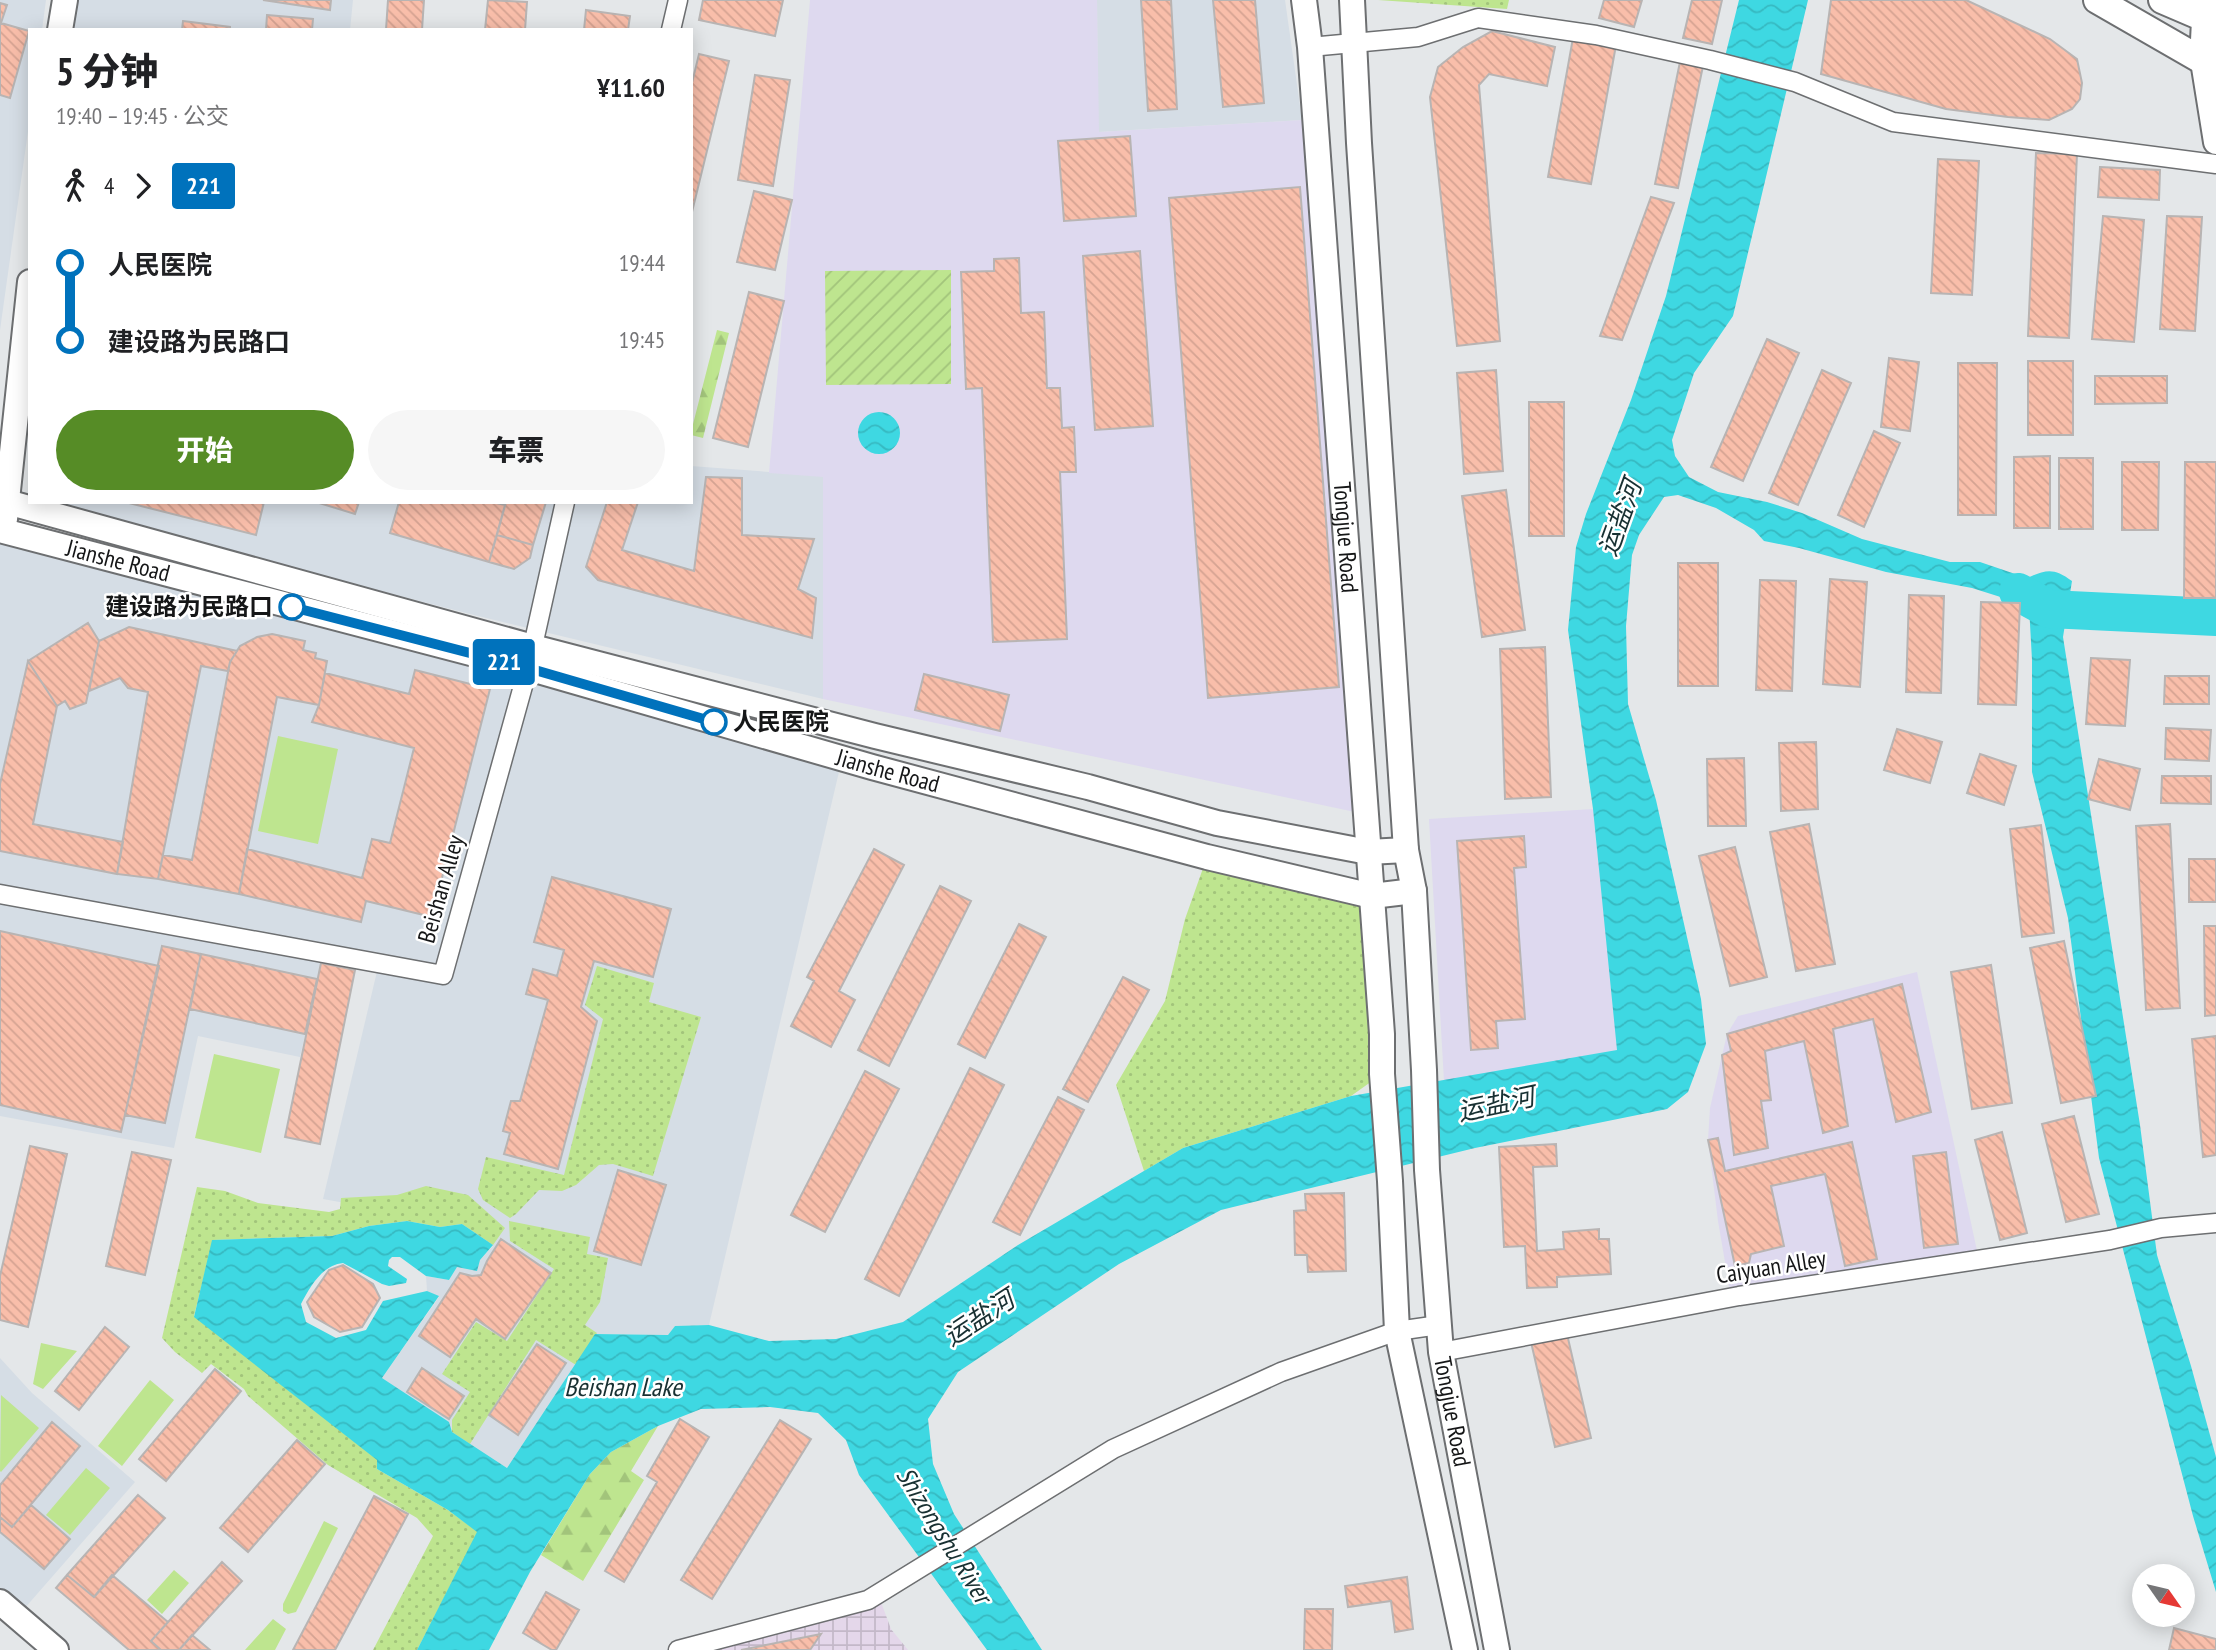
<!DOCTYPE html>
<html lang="zh">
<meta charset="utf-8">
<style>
:root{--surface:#fff;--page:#f6f6f6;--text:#202124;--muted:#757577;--accent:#568c26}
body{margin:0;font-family:"PT Sans Narrow","Noto Sans SC",sans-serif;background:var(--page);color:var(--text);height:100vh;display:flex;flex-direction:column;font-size:26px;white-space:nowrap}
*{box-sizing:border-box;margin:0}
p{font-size:23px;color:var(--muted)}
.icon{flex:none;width:38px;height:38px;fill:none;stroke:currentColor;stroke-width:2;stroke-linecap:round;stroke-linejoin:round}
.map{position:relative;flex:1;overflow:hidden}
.drawer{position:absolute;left:28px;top:28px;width:665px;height:476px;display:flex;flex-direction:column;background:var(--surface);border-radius:0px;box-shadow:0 4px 18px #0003}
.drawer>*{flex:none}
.badge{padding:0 14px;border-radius:5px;font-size:24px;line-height:46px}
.needle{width:46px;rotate:124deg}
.fabs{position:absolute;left:2132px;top:1564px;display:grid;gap:14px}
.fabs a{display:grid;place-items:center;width:63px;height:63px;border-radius:50%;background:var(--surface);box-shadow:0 4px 18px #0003;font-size:35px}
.map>.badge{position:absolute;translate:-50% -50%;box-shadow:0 0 0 4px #fff}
.legs{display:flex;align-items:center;gap:10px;height:77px;padding:0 28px;font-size:23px}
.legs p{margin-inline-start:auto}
.summary{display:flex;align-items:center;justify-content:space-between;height:119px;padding:0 28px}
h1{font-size:38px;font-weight:800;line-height:52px}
.primary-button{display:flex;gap:14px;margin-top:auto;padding:14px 28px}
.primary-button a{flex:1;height:80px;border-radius:42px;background:var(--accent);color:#fff;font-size:28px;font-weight:800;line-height:80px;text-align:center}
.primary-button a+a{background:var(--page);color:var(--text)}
ul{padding:0 28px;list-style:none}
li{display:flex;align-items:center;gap:24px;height:77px;font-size:26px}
li i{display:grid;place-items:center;width:10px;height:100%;margin:0 9px;background:currentColor}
li i::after{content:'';width:18px;height:18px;margin:-9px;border:5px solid;border-radius:50%;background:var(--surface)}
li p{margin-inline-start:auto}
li:first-child i{background:linear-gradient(#0000 50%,currentColor 0)}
li:last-child i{background:linear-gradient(currentColor 50%,#0000 0)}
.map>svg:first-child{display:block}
.built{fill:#d5dde5}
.industrial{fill:url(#industrial-grid)}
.medical{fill:#ded9ef}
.grass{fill:#bee58f}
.forest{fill:url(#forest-firs)}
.park{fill:url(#park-dots)}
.garden{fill:url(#garden-furrows)}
.water{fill:url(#water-waves)}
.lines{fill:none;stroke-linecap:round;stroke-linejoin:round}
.river{stroke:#3ed8e2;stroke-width:38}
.building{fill:url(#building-back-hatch);stroke:#b8b4b3;stroke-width:2}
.street-casing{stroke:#6d6f71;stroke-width:21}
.secondary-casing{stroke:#6d6f71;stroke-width:28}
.primary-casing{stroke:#6d6f71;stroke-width:30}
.street{stroke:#fff;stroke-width:18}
.secondary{stroke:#fff;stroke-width:24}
.primary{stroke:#fff;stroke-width:26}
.line-1-casing{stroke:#fff;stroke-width:16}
.line-1{stroke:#0072bc;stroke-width:10}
.stop-1-dot{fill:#fff;stroke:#0072bc;stroke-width:3.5}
.labels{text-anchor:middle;stroke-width:5;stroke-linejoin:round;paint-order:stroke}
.street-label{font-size:24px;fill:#151617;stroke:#fff}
.stop-label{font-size:24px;font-weight:bold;fill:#151617;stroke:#fff;text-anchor:end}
.water-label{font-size:26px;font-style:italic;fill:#183032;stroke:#fff}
</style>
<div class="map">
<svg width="2216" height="1650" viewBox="0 0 2216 1650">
<defs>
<pattern id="industrial-grid" width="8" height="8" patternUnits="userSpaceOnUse" patternTransform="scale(1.75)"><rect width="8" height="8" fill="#e4d7ea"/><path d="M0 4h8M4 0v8" fill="none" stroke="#c3b8c8"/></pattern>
<pattern id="forest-firs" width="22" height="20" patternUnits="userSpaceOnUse" patternTransform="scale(1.75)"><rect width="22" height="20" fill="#bee58f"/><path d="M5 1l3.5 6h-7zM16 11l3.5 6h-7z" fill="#a2c47b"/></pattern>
<pattern id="park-dots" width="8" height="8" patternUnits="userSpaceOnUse" patternTransform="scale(1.75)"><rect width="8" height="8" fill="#bee58f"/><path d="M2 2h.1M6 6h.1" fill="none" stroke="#a2c47b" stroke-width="1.8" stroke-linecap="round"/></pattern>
<pattern id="garden-furrows" width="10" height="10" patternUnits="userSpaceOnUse" patternTransform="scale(1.75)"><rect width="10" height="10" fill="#bee58f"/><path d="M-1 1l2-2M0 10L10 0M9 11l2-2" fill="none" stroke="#a2c47b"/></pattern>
<pattern id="water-waves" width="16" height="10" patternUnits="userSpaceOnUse" patternTransform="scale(1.75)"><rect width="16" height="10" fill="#3ed8e2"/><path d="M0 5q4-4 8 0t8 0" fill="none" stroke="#36b9c1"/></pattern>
<pattern id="building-back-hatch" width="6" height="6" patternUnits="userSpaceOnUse" patternTransform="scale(1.75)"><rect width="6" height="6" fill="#f9beaa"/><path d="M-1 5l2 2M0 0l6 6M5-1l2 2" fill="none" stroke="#d5a392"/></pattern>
</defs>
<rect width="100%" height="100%" fill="#e4e7e9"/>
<path class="built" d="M0,0H46L42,30H30V117L0,330Z
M74,0H353L350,30H69Z
M1097,0H1285L1302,120L1098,132Z
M691,466L823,476V699L478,616L201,545L47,502H691Z
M3,531L842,759L709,1325L675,1326L668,1335L595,1334L507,1468L452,1432L448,1422L382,1378L439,1297L427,1291L426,1276L449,1280L457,1267L464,1268L480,1260L493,1246L462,1224L323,1199L379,963L324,953L300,1057L198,1036L174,1148L0,1116V543Z
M0,1358L32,1393L135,1482L17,1617L0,1602Z"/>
<path class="industrial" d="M878,1594L891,1629L908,1650H678Z"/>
<path class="medical" d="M810,0H1097L1099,132L1302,120L1355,812L823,699V477L769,473Z
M1593,809L1618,1050L1444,1081L1429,819Z
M1917,972L1979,1260L1731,1297L1718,1221L1708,1140L1710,1108L1727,1034L1738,1016Z"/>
<path class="grass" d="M278,736L338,749L318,844L258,831Z
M214,1054L280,1069L261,1153L195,1138Z
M41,1343L77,1351L43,1389L33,1384Z
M150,1380L174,1400L122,1466L98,1446Z
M1,1395L39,1428L1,1472L0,1471Z
M86,1468L110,1488L70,1535L46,1515Z
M324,1521L338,1528L296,1612L288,1614L283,1611V1604Z
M174,1570L189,1583L162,1614L147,1600Z
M273,1619L286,1629L275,1650H245Z"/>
<path class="forest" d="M717,330L729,333L703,438L691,435V432Z
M658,1426L631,1471L644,1480L583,1581L541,1555L590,1474L611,1452Z"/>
<path class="park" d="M1378,0H1509L1507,9Z
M1207,857L1372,896L1382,1074L1351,1096L1183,1148L1144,1171L1116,1085L1165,1001L1185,919Z
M597,966L654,983L649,1002L701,1017L653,1176L613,1164L599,1165L576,1185L562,1191L539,1190L516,1214L510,1218L483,1200L478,1189L486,1157L564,1175L603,1019L585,1005Z
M426,1186L468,1195L505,1228L493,1245L462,1224L440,1227L407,1221L369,1226L332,1236L213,1240L194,1316L378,1460L377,1469L448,1510L478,1532L417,1650H373L433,1536L417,1518L328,1465L248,1396L244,1389L211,1364L202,1373L175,1352L162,1338L197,1187L225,1191L258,1203L329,1212L340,1209L341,1198L397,1195Z
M509,1221L590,1237L587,1254L608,1258L600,1302L585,1325L597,1333L576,1365L536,1340L470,1444L452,1432V1420L470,1392L442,1374L476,1322L507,1341L554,1269L510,1241Z"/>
<path class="garden" d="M951,270V384L826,385L825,271Z"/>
<path class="water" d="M1739,0H1808L1733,316L1694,373L1672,440L1675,456L1689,477L1718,492L1767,502L1802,513L1862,539L1950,562H1980L2027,578C2047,569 2054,568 2072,581L2063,637L2140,1125L2157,1255L2191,1366L2216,1457V1592L2193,1516L2099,1158L2068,918L2032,772V660L2029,606L1972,588L1886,572L1799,548L1764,541L1754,530L1716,508L1678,495L1664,497L1639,535L1632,555L1626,626L1628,704L1656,800L1701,999L1706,1044L1688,1092L1667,1109L1475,1148L1221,1210L1119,1264L958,1372L928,1419L933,1464L954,1514L1042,1650H987L859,1475L846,1440L818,1413L770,1407L701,1409L658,1426L611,1452L590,1474L530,1572L489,1650H417L477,1532L448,1510L377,1469V1460L194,1317L212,1240L332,1236L369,1226L407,1221L440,1227L462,1224L493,1245L480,1260L477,1271L457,1267L449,1280L426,1276L400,1257H392L389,1260L388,1266L407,1279L406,1283L389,1286L382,1284L343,1263C322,1265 310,1287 301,1304L306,1322L336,1338L366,1330L383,1301L427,1291L439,1296L382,1378L449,1422L452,1432L507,1468L595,1334L668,1335L675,1326L709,1325L769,1341L836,1339L903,1322L1018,1245L1183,1148L1351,1096L1617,1050L1593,809L1568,630L1576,547L1586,514L1631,400L1666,296Z
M858 433a21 21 0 1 1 42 0a21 21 0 1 1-42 0Z"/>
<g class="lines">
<path class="river" d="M2018,592L2049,609L2216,617"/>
</g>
<path class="building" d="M263,0H331L330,10Z
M388,0H424L422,30H386Z
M488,0L527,2L525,30H485Z
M703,0H783L775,36L699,20Z
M1141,0H1171L1177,109L1148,111Z
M1213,0H1255L1264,103L1223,107Z
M1604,0H1642L1634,27L1599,18Z
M1692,0H1722L1712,44L1683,38Z
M1831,0H1966L2050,39L2077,59L2082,83L2080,99L2072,109L2049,120L2008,117L1946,109L1821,74Z
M0,3L7,5L1,23L29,31L10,98L0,95Z
M586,10L630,16L628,30H584Z
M267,15L313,19L312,30H266Z
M183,21L230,27V30H182Z
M1492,31L1555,47L1547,86L1489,74L1479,85L1500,341L1457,346L1430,97L1438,67L1463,47Z
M1573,38L1616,45L1591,184L1548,177Z
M699,54L729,61L691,216V87Z
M1681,57L1704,61L1678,188L1655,184Z
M755,75L790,80L773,186L738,180Z
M1130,136L1136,216L1064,221L1058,141Z
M2036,153L2077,154L2069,338L2028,336Z
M1938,159L1979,161L1972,295L1931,293Z
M2100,167L2160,170L2159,200L2098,197Z
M1300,187L1339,687L1208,698L1169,198Z
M754,191L792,200L775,270L737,262Z
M1651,197L1674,203L1622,340L1600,336Z
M2103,216L2144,220L2134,342L2092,339Z
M2167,216L2202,217L2195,331L2160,329Z
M1140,251L1153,426L1095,430L1083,256Z
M1019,258L1021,313L1044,312L1047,388H1060L1062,428L1074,427L1076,472H1060L1067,639L993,642L982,388L966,389L961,272L994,271V259Z
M749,292L784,301L748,447L713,438Z
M1767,339L1799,353L1743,481L1711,467Z
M1889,358L1919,362L1910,431L1881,427Z
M2028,361H2073V435H2028Z
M1958,363H1997L1996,515H1958Z
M1496,370L1503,471L1464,474L1457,373Z
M1822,370L1851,383L1798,505L1769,493Z
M2095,376H2167V403L2095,404Z
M1529,402H1564V536H1529Z
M1874,431L1900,443L1864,527L1838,515Z
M2050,456V528H2014V457Z
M2059,458H2093V529H2059Z
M2122,462H2159L2158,530H2122Z
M2185,462H2216V598H2184Z
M706,477L742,478V535L814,539L798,589L816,598L812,638L598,580L586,567L607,502H638L622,550L694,571Z
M1506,490L1525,630L1482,637L1462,496Z
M125,502H264L256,535Z
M316,502H359L355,514Z
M399,502H492L505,505L489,562L390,533Z
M506,502H546L533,545L497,535Z
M497,535L533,545L530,558L514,569L489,562Z
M1678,563H1718V686H1678Z
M1830,579L1867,582L1860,687L1823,684Z
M1760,580L1796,581L1792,691L1756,690Z
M1909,595L1944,596L1941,693L1906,692Z
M1981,602L2020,603L2016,705L1978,704Z
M88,623L99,641L86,703L70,709L65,701L57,706L28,661Z
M129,627L237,651L230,662L228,671L201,666L158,879L117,874L148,692L128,688L120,678L89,691L99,641Z
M272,634L305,641L303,650L316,653L315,658L327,661L319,705L277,697L239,894L158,879L163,855L192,860L230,662L240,646L257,637Z
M1545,647L1551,797L1505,799L1500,649Z
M2091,658L2130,660L2125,726L2086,724Z
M28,661L57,706L33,824L123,842L117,874L0,851V784Z
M415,670L490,689L432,917L366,901L361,922L239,894L247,849L362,878L372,839L390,843L414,748L312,722L319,705L325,673L409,694Z
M924,674L1009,695L1000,731L915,710Z
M2165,676H2209V704H2164Z
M2166,728L2211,730L2209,761L2165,759Z
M1897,729L1942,742L1930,783L1884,770Z
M1816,742L1818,809L1781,811L1779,743Z
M1980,754L2016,766L2004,805L1967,793Z
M1744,758L1746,826H1708L1707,759Z
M2099,759L2140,769L2130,810L2088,799Z
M2162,776H2211V804L2161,803Z
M1809,824L1835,964L1796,971L1770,832Z
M2170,824L2180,1008L2146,1010L2136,826Z
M2041,825L2054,933L2022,937L2010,829Z
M1524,836L1526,867L1514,868L1525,1019L1496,1021L1498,1048L1471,1050L1457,841Z
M1735,847L1767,977L1730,986L1699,856Z
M874,849L904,865L839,991L855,1000L831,1047L791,1026L814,981L807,977Z
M2189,859H2216V902H2189Z
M552,877L671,909L653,977L594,961L581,1007L597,1021L558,1169L504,1154L510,1133L503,1131L511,1101H520L548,1000L526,994L533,969L557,976L564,950L534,942Z
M940,886L971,901L889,1066L858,1050Z
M1019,924L1046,937L985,1058L958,1044Z
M2204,926H2216V1015L2205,1016Z
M0,931L159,966L121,1132L0,1105Z
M2064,941L2096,1096L2061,1103L2030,948Z
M162,946L201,954L165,1123L125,1115Z
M201,954L317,979L305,1034L190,1009Z
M321,963L355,970L320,1144L285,1137Z
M1991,965L2012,1103L1972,1109L1951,972Z
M1123,977L1149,990L1088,1102L1063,1089Z
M1902,984L1931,1112L1896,1122L1873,1019L1833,1029L1848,1126L1823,1133L1804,1041L1765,1051L1771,1100L1761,1101L1768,1148L1734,1155L1722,1055L1731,1051L1727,1034Z
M2216,1036V1155L2203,1157L2192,1039Z
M970,1068L1004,1085L899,1296L865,1279Z
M865,1071L899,1089L825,1232L791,1215Z
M1058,1097L1084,1110L1020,1235L993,1222Z
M2074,1116L2099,1214L2066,1222L2042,1124Z
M2002,1132L2027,1233L2000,1240L1975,1140Z
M1718,1138L1725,1171L1852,1142L1877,1259L1845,1266L1825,1174L1771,1186L1784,1246L1751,1254L1749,1263L1735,1266L1708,1140Z
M1556,1144L1557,1166L1533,1167L1537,1251L1564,1249L1563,1232L1599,1229V1239H1609L1611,1274L1557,1277V1287L1527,1288L1525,1246L1504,1247L1499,1147Z
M30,1146L67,1154L28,1327L0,1320V1276Z
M132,1152L171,1160L145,1275L106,1266Z
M1946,1152L1958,1244L1924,1248L1913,1156Z
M618,1170L666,1185L641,1265L594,1251Z
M1344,1193L1346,1271L1308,1272L1307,1255H1295L1294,1211L1306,1210L1305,1194Z
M501,1239L551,1273L505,1339L476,1319L450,1357L419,1336L460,1273L472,1276L481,1275L487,1261Z
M343,1265L373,1284L380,1298L362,1327L340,1332L314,1317L307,1302L329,1270Z
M105,1327L129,1347L79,1410L55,1391Z
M1567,1334L1591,1438L1555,1447L1531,1342Z
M537,1344L566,1363L518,1435L489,1415Z
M422,1368L464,1396L449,1419L407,1392Z
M215,1369L241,1391L166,1481L139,1459Z
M680,1419L709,1437L624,1582L605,1571L657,1482L647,1476Z
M780,1420L811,1439L712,1599L681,1580Z
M52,1422L80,1446L12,1527L0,1517V1485Z
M297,1440L325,1464L248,1552L220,1528Z
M138,1495L165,1518L94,1597L67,1575Z
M374,1496L408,1514L335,1650H293Z
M31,1505L70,1539L44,1569L0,1532V1517L12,1527Z
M222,1562L242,1581L179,1650H161L151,1641Z
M67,1575L94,1597L112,1575L168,1622L151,1641L161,1650H129L56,1588Z
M1407,1577L1413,1629L1395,1632L1391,1601L1348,1607L1345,1586Z
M546,1592L579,1610L556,1650H552L523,1633Z
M1305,1609H1333L1332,1650H1304Z
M2174,1628L2216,1639V1650H2169Z
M821,1634L810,1650H741Z
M192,1635L210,1650H179Z"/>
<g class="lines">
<defs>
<path id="street" d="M671,30L678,0
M1310,47L1418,37L1478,18L1596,35L1710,60L1795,82L1893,122L2216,164
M0,894L443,975L528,668L565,502
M1441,1352L1739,1296L2110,1240L2161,1228L2216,1223
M678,1650L868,1600L1113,1449L1281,1372L1397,1331L1439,1325"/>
<g id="secondary">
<path id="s1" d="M1304,0L1310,47L1382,1034V1074L1390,1181L1397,1331L1465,1650"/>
<path id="s2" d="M1352,0L1359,143L1406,850L1414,891L1424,1070L1427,1170L1441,1352L1497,1650"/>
<path d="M60,30L65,0"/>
<path d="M2203,61L2216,142"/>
<path d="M0,500L533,647L875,736L1088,787L1217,823L1368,852L1406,850"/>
<path d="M5,519L30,282"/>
<path id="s3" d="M0,530L528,668L872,767L1207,857L1372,896L1414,891"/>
<path d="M0,1602L56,1650"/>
</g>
<path id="primary" d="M2097,0L2203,61L2216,62
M2162,0L2204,18L2216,20
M2203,61L2206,0"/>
</defs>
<use href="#street" class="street-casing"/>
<use href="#secondary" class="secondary-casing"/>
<use href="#primary" class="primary-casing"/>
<use href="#street" class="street"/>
<use href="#secondary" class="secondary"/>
<use href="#primary" class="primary"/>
</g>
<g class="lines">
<defs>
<path id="line-1" d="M292,607L528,668L714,722"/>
</defs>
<use href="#line-1" class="line-1-casing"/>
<use href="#line-1" class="line-1"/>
</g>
<g class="stop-1-dot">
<circle cx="292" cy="607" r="12"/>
<circle cx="714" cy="722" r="12"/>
</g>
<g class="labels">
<g class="street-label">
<text dy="8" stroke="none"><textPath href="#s1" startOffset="539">Tongjue Road</textPath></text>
<text dy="8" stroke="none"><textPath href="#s3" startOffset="122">Jianshe Road</textPath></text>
<text dy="8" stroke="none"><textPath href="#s3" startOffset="920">Jianshe Road</textPath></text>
<text transform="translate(441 889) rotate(-74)" y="8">Beishan Alley</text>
<text transform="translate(1771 1267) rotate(-9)" y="8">Caiyuan Alley</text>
<text dy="8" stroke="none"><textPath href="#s2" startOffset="1416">Tongjue Road</textPath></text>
</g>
<g class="stop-label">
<text x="273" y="615">建设路为民路口</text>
<text x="733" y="730" text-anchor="start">人民医院</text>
</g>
<g class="water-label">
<text transform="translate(1620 518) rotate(-70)" y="9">运盐河</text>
<text transform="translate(1496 1104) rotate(-12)" y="9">运盐河</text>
<text transform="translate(979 1318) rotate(-33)" y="9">运盐河</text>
<text x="623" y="1396">Beishan Lake</text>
<text transform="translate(944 1535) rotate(58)" y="9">Shizongshu River</text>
</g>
</g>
</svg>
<div class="fabs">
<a><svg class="needle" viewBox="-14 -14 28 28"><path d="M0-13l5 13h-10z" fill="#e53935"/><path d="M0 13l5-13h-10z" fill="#757577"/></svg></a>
</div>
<b class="badge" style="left:504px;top:662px;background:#0072bc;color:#fff">221</b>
<section class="drawer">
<div class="summary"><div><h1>5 分钟</h1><p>19:40 – 19:45 · 公交</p></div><b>¥11.60</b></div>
<div class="legs"><svg class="icon" aria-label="walk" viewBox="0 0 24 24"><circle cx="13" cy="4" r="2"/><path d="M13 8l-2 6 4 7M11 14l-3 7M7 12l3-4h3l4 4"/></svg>4<svg class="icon" aria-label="forward" viewBox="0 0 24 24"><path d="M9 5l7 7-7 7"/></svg><b class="badge" style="background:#0072bc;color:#fff">221</b></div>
<ul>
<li><i style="color:#0072bc"></i><b>人民医院</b><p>19:44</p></li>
<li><i style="color:#0072bc"></i><b>建设路为民路口</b><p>19:45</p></li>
</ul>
<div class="primary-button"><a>开始</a><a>车票</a></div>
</section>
</div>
